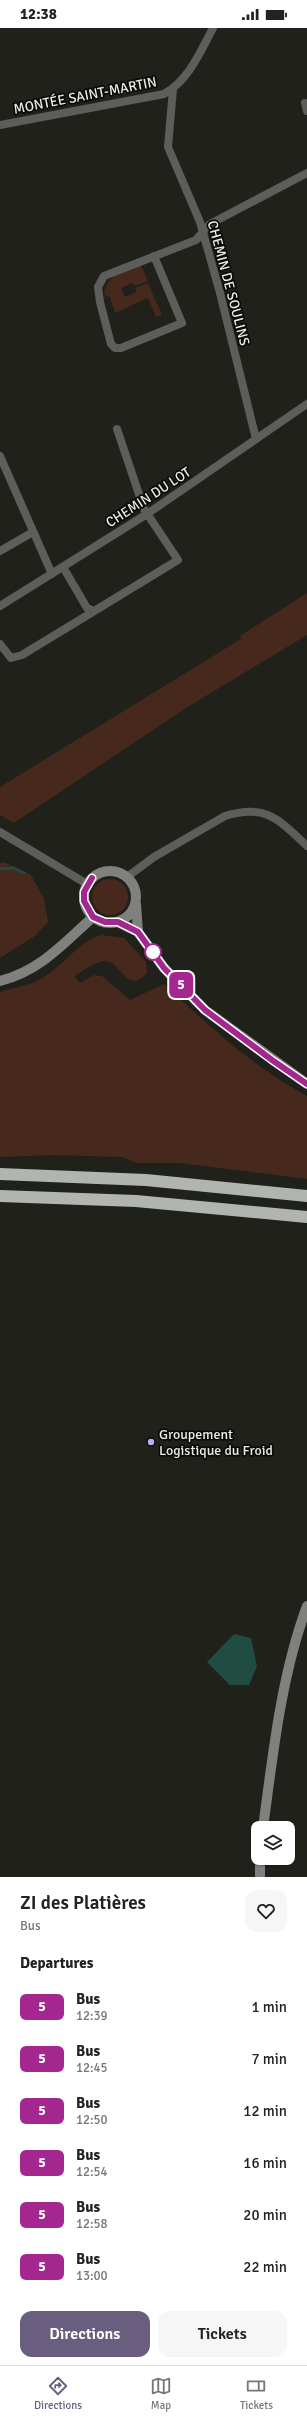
<!DOCTYPE html>
<meta charset="utf-8">
<style>
:root{--surface:#fff;--page:#f6f6f6;--text:#222;--muted:#767676;--line:#e0e0e0;--accent:#695e80}
body{margin:0;font-family:Signika,sans-serif;background:var(--page);color:var(--text);height:100vh;display:flex;flex-direction:column;font-size:15px;white-space:nowrap}
*{box-sizing:border-box;margin:0}
p{font-size:13px;color:var(--muted)}
.icon{flex:none;width:22px;height:22px;fill:none;stroke:currentColor;stroke-width:2;stroke-linecap:round;stroke-linejoin:round}
.map{position:relative;height:1849px;overflow:hidden}
.details{display:flex;flex-direction:column;background:var(--surface);flex:1}
.details>*{flex:none}
.badge{padding:0 8px;border-radius:6px;font-size:14px;line-height:26px}
.controls{position:absolute;left:251px;top:1793px;display:grid;gap:8px}
.controls a{display:grid;place-items:center;width:44px;height:44px;border-radius:8px;background:var(--surface);box-shadow:0 1px 3px #0004;font-size:20px}
.map>.badge{position:absolute;translate:-50% -50%;box-shadow:0 0 0 2px #fff}
h2{padding:0 20px;font-size:15px;line-height:36px}
.round{display:grid;place-items:center;flex:none;width:42px;height:42px;border-radius:12px;background:var(--page)}
.summary{display:flex;align-items:center;justify-content:space-between;height:68px;padding:0 20px}
h1{font-size:19px;font-weight:600;line-height:30px}
.button{display:flex;gap:8px;margin-top:auto;padding:8px 20px}
.button a{flex:1;height:46px;border-radius:12px;background:var(--accent);color:#fff;font-size:16px;font-weight:600;line-height:46px;text-align:center}
.button a+a{background:var(--page);color:var(--text)}
ul{padding:0;list-style:none}
li{display:flex;align-items:center;gap:12px;height:52px;padding:0 20px}
li div{flex:1}
li b{display:block;font-size:15px}
li em{font-style:normal}
li .badge{min-width:44px;font-weight:700;text-align:center}
.status{display:flex;justify-content:space-between;align-items:center;height:28px;padding:0 20px;background:var(--surface);direction:ltr}
.status svg{height:11px;fill:currentColor}
.tab-bar{display:flex;justify-content:space-around;align-items:center;height:56px;border-top:1px solid var(--line);background:var(--surface);font-size:11px;color:var(--muted)}
.tab-bar a{display:grid;justify-items:center;gap:2px}
.tab-bar .on{color:var(--accent)}
.map>svg:first-child{display:block}
.green{fill:#46281d}
.water{fill:#214c42}
.lines{fill:none;stroke-linecap:round;stroke-linejoin:round}
.stream{stroke:#214c42;stroke-width:3}
.street{stroke:#5c5e5c;stroke-width:8}
.secondary{stroke:#7e817d;stroke-width:10}
.highway{stroke:#b0b6af;stroke-width:12}
.line-casing{stroke:#fff;stroke-width:9}
.line{stroke:#a4268f;stroke-width:6}
.stop-dot{fill:#fff;stroke:#a4268f;stroke-width:2}
.poi-dot{fill:#c0a8f3;stroke:#0a0a08;stroke-width:1.5}
.labels{text-anchor:middle;stroke-width:3.5;stroke-linejoin:round;paint-order:stroke}
.street-label{font-size:14px;fill:#ebebe7;stroke:#0a0a08}
.poi-label{font-size:14px;fill:#ebebe7;stroke:#0a0a08;text-anchor:start}
</style>
<div class="status"><b>12:38</b><svg viewBox="0 0 49 12"><path d="M0 12V9h3v3zM5 12V6h3v6zM10 12V3h3v9zM15 12V0h3v12zM26 1h20v11H26zM47 4h2v5h-2z"/></svg></div>
<div class="map">
<svg width="307" height="1849" viewBox="0 0 307 1849">
<rect width="100%" height="100%" fill="#20211b"/>
<path class="green" d="M141,237L148,253L134,258L132,255L121,260L125,269L137,264L135,260L148,255L162,287L156,289L148,270L115,285L110,269L104,267C106,246 124,244 141,237Z
M307,565V607L189,678L14,795L0,787V759L241,611L240,608Z
M4,834L31,847L44,871L48,894L35,908L0,930V835Z
M92 869a18 18 0 1 1 36 0a18 18 0 1 1-36 0Z
M101,907L124,910L146,934L147,945C127,968 121,933 105,933C94,934 83,943 74,948L80,955L94,947L102,948L130,972L164,956C208,997 254,1040 307,1068V1151L180,1135H136L122,1129L53,1127L0,1129V964C15,960 31,957 44,949C65,936 77,915 101,907Z"/>
<path class="water" d="M234,1606L251,1610L257,1638L249,1657H230L207,1634Z"/>
<g class="lines">
<path class="stream" d="M0,841L14,840L24,845"/>
<path class="street" d="M173,61L168,119L200,194L220,265L256,411
M305,75L307,83
M0,97L164,66C189,52 200,24 213,0
M154,228L182,295L121,320H115L111,316L100,274L98,259L104,248L196,212L210,196L307,145
M0,428L52,546
M0,523L33,504
M63,539L87,580L94,583
M0,578L147,486L307,376
M0,616L11,630L22,627L178,532L144,481L117,401
M0,804L87,856
M127,849L154,829L225,788C266,775 279,792 307,818"/>
<path class="secondary" d="M84 869a26 26 0 1 1 52 0a26 26 0 1 1-52 0Z
M136,876L138,904
M118,894L138,904L164,940L205,982L307,1056
M0,953C40,943 64,915 93,889
M263,1800C273,1726 281,1648 307,1578
M260,1849V1830"/>
<path class="highway" d="M0,1146L146,1152L307,1168
M0,1168L136,1173L307,1189"/>
</g>
<g class="lines">
<defs>
<path id="line" d="M92,850L84,864V873L93,889L105,894H118L138,904L164,940L205,982L272,1032L307,1056"/>
</defs>
<use href="#line" class="line-casing"/>
<use href="#line" class="line"/>
</g>
<circle class="stop-dot" cx="153" cy="924" r="8"/>
<circle class="poi-dot" cx="151" cy="1414" r="4"/>
<g class="labels">
<g class="street-label">
<text transform="translate(85 67) rotate(-11)" y="5">MONTÉE SAINT-MARTIN</text>
<text transform="translate(229 255) rotate(75)" y="5">CHEMIN DE SOULINS</text>
<text transform="translate(148 469) rotate(-33)" y="5">CHEMIN DU LOT</text>
</g>
<g class="poi-label">
<text x="159" y="1411">Groupement<tspan x="159" dy="16">Logistique du Froid</tspan></text>
</g>
</g>
</svg>
<div class="controls">
<a><svg class="icon" aria-label="layers" viewBox="0 0 24 24"><path d="M12 4l9 5-9 5-9-5zM3 14l9 5 9-5"/></svg></a>
</div>
<b class="badge" style="left:181px;top:957px;background:#a4268f;color:#fff">5</b>
</div>
<section class="details">
<div class="summary"><div><h1>ZI des Platières</h1><p>Bus</p></div><a class="round"><svg class="icon" aria-label="heart" viewBox="0 0 24 24"><path d="M12 20l-8-8c-3-5 5-10 8-4 3-6 11-1 8 4z"/></svg></a></div>
<h2>Departures</h2>
<ul>
<li><span class="badge" style="background:#a4268f;color:#fff">5</span><div><b>Bus</b><p>12:39</p></div><em>1 min</em></li>
<li><span class="badge" style="background:#a4268f;color:#fff">5</span><div><b>Bus</b><p>12:45</p></div><em>7 min</em></li>
<li><span class="badge" style="background:#a4268f;color:#fff">5</span><div><b>Bus</b><p>12:50</p></div><em>12 min</em></li>
<li><span class="badge" style="background:#a4268f;color:#fff">5</span><div><b>Bus</b><p>12:54</p></div><em>16 min</em></li>
<li><span class="badge" style="background:#a4268f;color:#fff">5</span><div><b>Bus</b><p>12:58</p></div><em>20 min</em></li>
<li><span class="badge" style="background:#a4268f;color:#fff">5</span><div><b>Bus</b><p>13:00</p></div><em>22 min</em></li>
</ul>
<div class="button"><a>Directions</a><a>Tickets</a></div>
</section>
<nav class="tab-bar">
<a class="on"><svg class="icon" aria-label="directions" viewBox="0 0 24 24"><path d="M12 3l9 9-9 9-9-9zM9 14v-3h6M13 9l2 2-2 2"/></svg>Directions</a>
<a><svg class="icon" aria-label="map" viewBox="0 0 24 24"><path d="M3 6l6-2 6 2 6-2v14l-6 2-6-2-6 2zM9 4v14M15 6v14"/></svg>Map</a>
<a><svg class="icon" aria-label="tickets" viewBox="0 0 24 24"><path d="M3 7h18v10H3zM15 7v10"/></svg>Tickets</a>
</nav>
